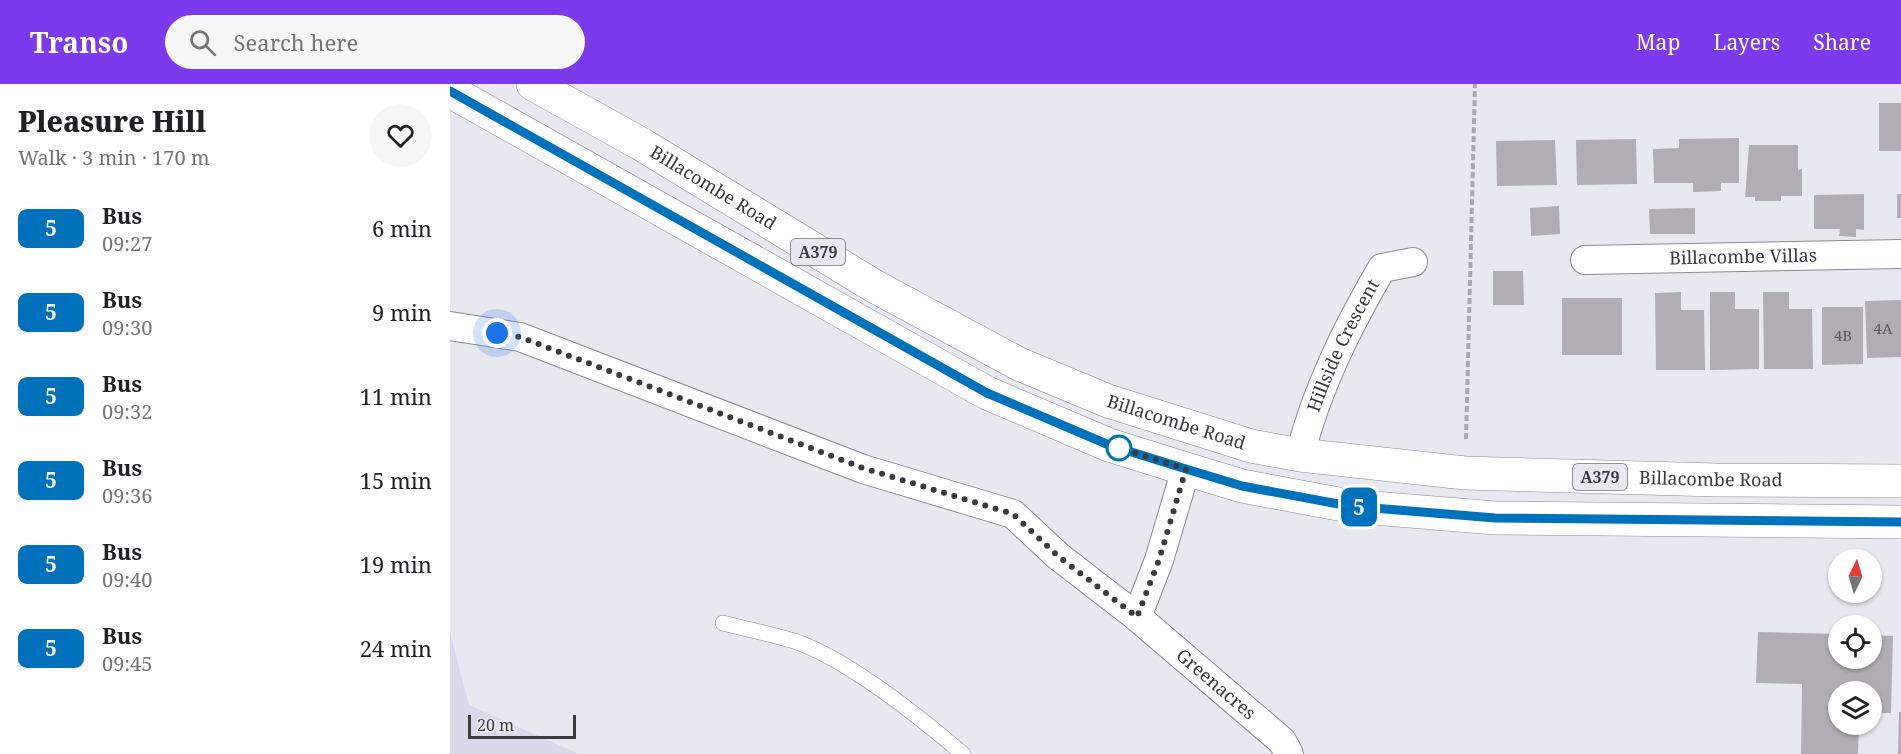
<!DOCTYPE html>
<meta charset="utf-8">
<style>
:root{--surface:#fff;--page:#f6f6f6;--text:#202124;--muted:#757577;--accent:#7c3aed}
body{margin:0;font-family:"Noto Serif",serif;background:var(--page);color:var(--text);height:100vh;display:flex;flex-direction:column;font-size:22px;white-space:nowrap}
*{box-sizing:border-box;margin:0}
p{font-size:20px;color:var(--muted)}
.icon{flex:none;width:33px;height:33px;fill:none;stroke:currentColor;stroke-width:2;stroke-linecap:round;stroke-linejoin:round}
.map{position:relative;flex:1;overflow:hidden}
.sheet{display:flex;flex-direction:column;background:var(--surface);width:450px}
.sheet>*{flex:none}
.badge{padding:0 12px;border-radius:9px;font-size:21px;line-height:39px}
.needle{width:39px;rotate:5deg}
.controls{position:absolute;left:1378px;top:465px;display:grid;gap:12px}
.controls a{display:grid;place-items:center;width:54px;height:54px;border-radius:50%;background:var(--surface);box-shadow:0 2px 4px #0004;font-size:30px}
.scale{position:absolute;left:18px;bottom:15px;width:108px;box-sizing:border-box;padding-left:6px;border:3px solid #3b3b3f;border-top:0;font-size:16px;line-height:21px;white-space:nowrap;color:#3b3b3f;-webkit-text-stroke:4px #e8e8f1;paint-order:stroke}
.you{position:absolute;width:30px;height:30px;margin:-15px;border:4px solid #fff;border-radius:50%;background:#1a73e8;box-shadow:0 0 0 9px #1a73e833}
.map>.badge{position:absolute;translate:-50% -50%;box-shadow:0 0 0 3px #fff}
.round{display:grid;place-items:center;flex:none;width:63px;height:63px;border-radius:32px;background:var(--page)}
.headline{display:flex;align-items:center;justify-content:space-between;height:102px;padding:0 18px}
h1{font-size:28px;font-weight:800;line-height:45px}
ul{padding:0;list-style:none}
li{display:flex;align-items:center;gap:18px;height:84px;padding:0 18px}
li div{flex:1}
li b{display:block;font-size:22px}
li em{font-style:normal}
li .badge{min-width:66px;font-weight:700;text-align:center}
header{display:flex;align-items:center;gap:36px;box-sizing:border-box;height:84px;padding:0 30px;background:var(--accent);color:#fff}
header strong{font-size:28px}
nav{display:flex;gap:33px;margin-inline-start:auto;font-size:21px}
.search{width:420px;height:54px;background:var(--page);display:flex;align-items:center;gap:15px;box-sizing:border-box;padding:0 21px;border-radius:33px;color:var(--muted);font-size:22px}
main{display:flex;flex:1;min-height:0}
.map>svg:first-child{display:block}
.built{fill:#d9d9e9}
.building{fill:#b1adb5}
.lines{fill:none;stroke-linecap:round;stroke-linejoin:round}
.service-casing{stroke:#898991;stroke-width:16}
.minor-casing{stroke:#898991;stroke-width:30}
.primary-casing{stroke:#898991;stroke-width:34}
.path{stroke:#a7a7af;stroke-width:4;stroke-dasharray:6 3;stroke-linecap:butt}
.service{stroke:#fff;stroke-width:15}
.minor{stroke:#fff;stroke-width:28}
.primary{stroke:#fff;stroke-width:33}
.line-casing{stroke:#fff;stroke-width:14}
.line{stroke:#0072bc;stroke-width:9}
.walk{stroke:#3b3b3f;stroke-width:6;stroke-dasharray:0 10.8}
.stop-dot{fill:#fff;stroke:#0072bc;stroke-width:3}
.labels{text-anchor:middle;stroke-width:4.5;stroke-linejoin:round;paint-order:stroke}
.number-label{font-size:15px;fill:#58585c}
.shield{fill:#e8e8f1;stroke:#6f6f74;stroke-width:1.5}
.shield-label{font-size:16px;font-weight:bold;fill:#3b3b3f}
.street-label{font-size:18px;fill:#3b3b3f;stroke:#e8e8f1}
</style>
<header>
<strong>Transo</strong>
<div class="search"><svg class="icon" aria-label="search" viewBox="0 0 24 24"><circle cx="10" cy="10" r="6"/><path d="M15 15l6 6"/></svg>Search here</div>
<nav><a>Map</a><a>Layers</a><a>Share</a></nav>
</header>
<main>
<section class="sheet">
<div class="headline"><div><h1>Pleasure Hill</h1><p>Walk · 3 min · 170 m</p></div><a class="round"><svg class="icon" aria-label="heart" viewBox="0 0 24 24"><path d="M12 20l-8-8c-3-5 5-10 8-4 3-6 11-1 8 4z"/></svg></a></div>
<ul>
<li><span class="badge" style="background:#0072bc;color:#fff">5</span><div><b>Bus</b><p>09:27</p></div><em>6 min</em></li>
<li><span class="badge" style="background:#0072bc;color:#fff">5</span><div><b>Bus</b><p>09:30</p></div><em>9 min</em></li>
<li><span class="badge" style="background:#0072bc;color:#fff">5</span><div><b>Bus</b><p>09:32</p></div><em>11 min</em></li>
<li><span class="badge" style="background:#0072bc;color:#fff">5</span><div><b>Bus</b><p>09:36</p></div><em>15 min</em></li>
<li><span class="badge" style="background:#0072bc;color:#fff">5</span><div><b>Bus</b><p>09:40</p></div><em>19 min</em></li>
<li><span class="badge" style="background:#0072bc;color:#fff">5</span><div><b>Bus</b><p>09:45</p></div><em>24 min</em></li>
</ul>
</section>
<div class="map">
<svg width="1451" height="670" viewBox="0 0 1451 670">
<rect width="100%" height="100%" fill="#e8e8f1"/>
<path class="built" d="M0,548L19,621L129,670H0Z"/>
<path class="building" d="M1429,19H1451V67H1429Z
M1289,54V99H1271V107L1243,108V99H1204L1203,65L1229,64V55Z
M1186,55L1187,100L1127,101L1126,56Z
M1105,56L1107,101L1047,102L1046,57Z
M1299,61H1348V86L1352,85V112H1331V117H1305V113H1295Z
M1414,110V146L1406,145V153L1389,152L1390,145H1364V111Z
M1447,110H1451V134H1447Z
M1109,122L1110,150L1081,152L1080,124Z
M1245,124V150H1200L1199,125Z
M1043,187H1073L1074,221H1043Z
M1231,208V226H1254L1255,286H1206L1205,209Z
M1260,208H1285V225H1309V285L1260,286Z
M1313,208H1339V225H1362L1363,285H1314Z
M1112,214H1172V271H1112Z
M1451,216V273L1417,274L1415,217Z
M1372,223H1413V280L1372,281Z
M1308,548L1389,550V574H1422V551L1443,552L1441,629H1422V608H1389V640H1409L1408,670H1351L1352,600L1306,599Z
M1449,628H1451V670H1448Z"/>
<g class="lines">
<defs>
<path id="service" d="M273,539C296,545 321,550 344,557C396,574 471,634 513,670"/>
<g id="minor">
<path id="s1" d="M1135,176L1451,170"/>
<path id="s2" d="M0,242L70,253L413,385L563,430L608,472L687,533L832,657L839,670"/>
<path id="s3" d="M850,371C867,304 897,244 932,184L963,178"/>
<path d="M687,533L709,476L736,385"/>
</g>
<g id="primary">
<path id="s4" d="M83,0L191,60L424,202L569,280L658,317L801,362L850,371L1015,389L1267,396L1451,397"/>
<path d="M0,7L537,309L659,361L736,385L792,402L899,422L1045,434L1451,438"/>
</g>
</defs>
<use href="#service" class="service-casing"/>
<use href="#minor" class="minor-casing"/>
<use href="#primary" class="primary-casing"/>
<path class="path" d="M1016,355L1025,0"/>
<use href="#service" class="service"/>
<use href="#minor" class="minor"/>
<use href="#primary" class="primary"/>
</g>
<g class="lines">
<defs>
<path id="line" d="M0,7L537,309L659,361L736,385L792,402L899,422L1045,434L1451,438"/>
</defs>
<use href="#line" class="line-casing"/>
<use href="#line" class="line"/>
<path class="walk" d="M47,249L70,253L413,384L563,430L608,472L687,533L709,476L736,385L669,364"/>
</g>
<circle class="stop-dot" cx="669" cy="364" r="12"/>
<g class="labels">
<g class="number-label">
<text x="1433" y="250">4A</text>
<text x="1393" y="257">4B</text>
</g>
<g class="shield">
<rect x="341" y="155" width="54" height="26" rx="4.5"/>
<rect x="1123" y="380" width="54" height="26" rx="4.5"/>
</g>
<g class="shield-label">
<text x="368" y="174">A379</text>
<text x="1150" y="399">A379</text>
</g>
<g class="street-label">
<text dy="6" stroke="none"><textPath href="#s4" startOffset="208">Billacombe Road</textPath></text>
<text dy="6" stroke="none"><textPath href="#s1" startOffset="158">Billacombe Villas</textPath></text>
<text dy="6" stroke="none"><textPath href="#s3" startOffset="118">Hillside Crescent</textPath></text>
<text dy="6" stroke="none"><textPath href="#s4" startOffset="729">Billacombe Road</textPath></text>
<text dy="6" stroke="none"><textPath href="#s4" startOffset="1269">Billacombe Road</textPath></text>
<text dy="6" stroke="none"><textPath href="#s2" startOffset="860">Greenacres</textPath></text>
</g>
</g>
</svg>
<div class="controls">
<a><svg class="needle" viewBox="-14 -14 28 28"><path d="M0-13l5 13h-10z" fill="#e53935"/><path d="M0 13l5-13h-10z" fill="#757577"/></svg></a>
<a><svg class="icon" aria-label="locate" viewBox="0 0 24 24"><circle cx="12" cy="12" r="6"/><path d="M12 2v4M12 18v4M2 12h4M18 12h4"/></svg></a>
<a><svg class="icon" aria-label="layers" viewBox="0 0 24 24"><path d="M12 4l9 5-9 5-9-5zM3 14l9 5 9-5"/></svg></a>
</div>
<div class="scale">20 m</div>
<div class="you" style="left:47px;top:249px"></div>
<b class="badge" style="left:909px;top:423px;background:#0072bc;color:#fff">5</b>
</div>
</main>
